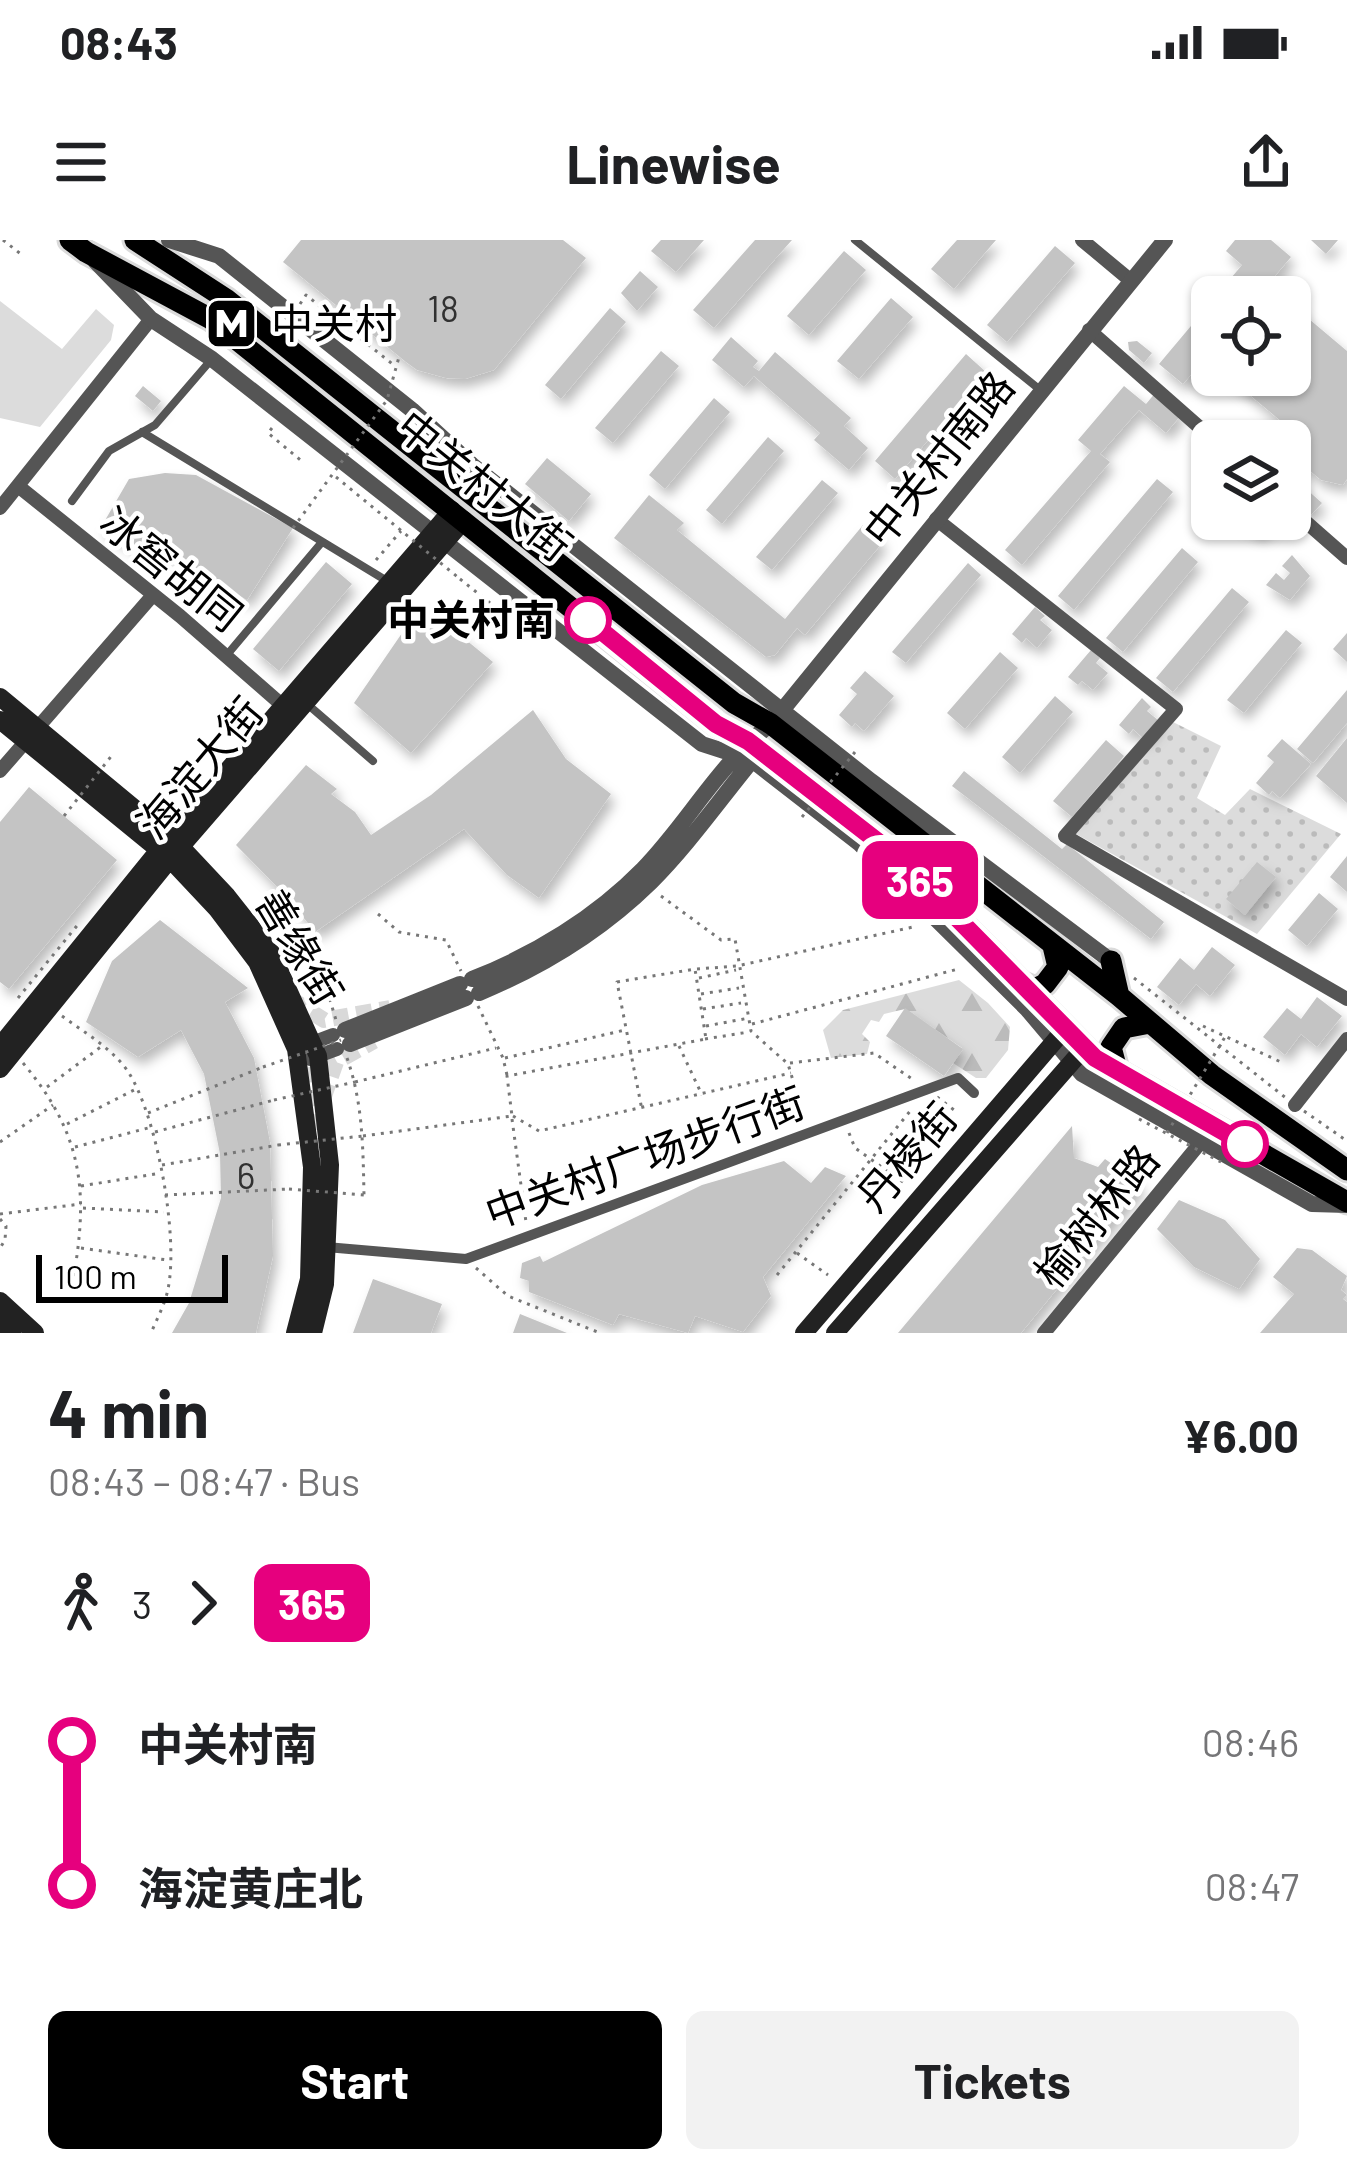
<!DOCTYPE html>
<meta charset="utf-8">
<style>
:root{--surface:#fff;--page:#f2f2f2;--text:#202124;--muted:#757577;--accent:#000}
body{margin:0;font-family:Barlow,"Noto Sans SC",sans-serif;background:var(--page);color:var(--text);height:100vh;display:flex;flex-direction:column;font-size:45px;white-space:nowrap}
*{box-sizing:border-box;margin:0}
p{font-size:39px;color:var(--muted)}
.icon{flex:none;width:66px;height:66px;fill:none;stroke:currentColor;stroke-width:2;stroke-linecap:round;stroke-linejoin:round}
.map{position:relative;height:1093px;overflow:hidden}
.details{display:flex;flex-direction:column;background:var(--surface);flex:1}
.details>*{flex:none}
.badge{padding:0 24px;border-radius:18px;font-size:42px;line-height:78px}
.controls{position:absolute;left:1191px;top:36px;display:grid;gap:24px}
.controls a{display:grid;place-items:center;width:120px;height:120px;border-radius:18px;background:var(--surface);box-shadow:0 3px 9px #0004;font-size:60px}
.scale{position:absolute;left:36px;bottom:30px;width:192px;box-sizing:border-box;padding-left:12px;border:6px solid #000;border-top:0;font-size:33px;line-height:42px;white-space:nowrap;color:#000;-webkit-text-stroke:9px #fff;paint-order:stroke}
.map>.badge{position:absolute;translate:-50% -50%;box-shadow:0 0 0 6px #fff}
.legs{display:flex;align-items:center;gap:18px;height:132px;padding:0 48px;font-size:39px}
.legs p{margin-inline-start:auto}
.overview{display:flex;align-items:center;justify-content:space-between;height:204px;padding:0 48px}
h1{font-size:66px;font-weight:700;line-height:90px}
.cta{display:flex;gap:24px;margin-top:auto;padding:24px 48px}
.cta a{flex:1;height:138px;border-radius:18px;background:var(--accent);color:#fff;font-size:48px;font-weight:700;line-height:138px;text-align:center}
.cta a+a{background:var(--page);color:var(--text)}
ul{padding:0 48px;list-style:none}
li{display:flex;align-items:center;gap:42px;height:144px;font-size:45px}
li i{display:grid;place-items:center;width:18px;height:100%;margin:0 15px;background:currentColor}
li i::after{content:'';width:30px;height:30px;margin:-15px;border:9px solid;border-radius:50%;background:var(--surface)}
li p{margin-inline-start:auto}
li:first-child i{background:linear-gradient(#0000 50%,currentColor 0)}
li:last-child i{background:linear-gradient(currentColor 50%,#0000 0)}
.status{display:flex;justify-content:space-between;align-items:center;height:84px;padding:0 60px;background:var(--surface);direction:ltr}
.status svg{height:33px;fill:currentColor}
header{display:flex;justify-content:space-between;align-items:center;height:156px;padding:0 48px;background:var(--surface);font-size:54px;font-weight:700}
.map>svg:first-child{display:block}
.grass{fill:url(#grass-dots)}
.forest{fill:url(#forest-firs)}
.garden{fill:#dcdcdc}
.building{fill:#c4c4c4;filter:url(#shadow)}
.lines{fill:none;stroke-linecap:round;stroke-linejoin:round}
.tertiary-tunnel{stroke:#d9d9d9;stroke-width:16;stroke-dasharray:16 8;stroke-linecap:butt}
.primary-casing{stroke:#dbdbdb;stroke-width:27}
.path{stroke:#777;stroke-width:3;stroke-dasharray:3 6;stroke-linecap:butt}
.service{stroke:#555;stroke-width:8}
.pedestrian{stroke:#555;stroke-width:10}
.minor{stroke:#555;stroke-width:14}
.tertiary{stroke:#555;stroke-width:16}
.secondary{stroke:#222;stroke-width:18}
.primary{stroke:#000;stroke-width:21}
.path-bridge{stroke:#777;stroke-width:3;stroke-dasharray:3 6;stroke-linecap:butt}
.line-1-casing{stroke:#fff;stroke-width:27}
.line-1{stroke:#e6007e;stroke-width:18}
.stop-1-dot{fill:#fff;stroke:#e6007e;stroke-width:6}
.labels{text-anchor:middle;stroke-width:9;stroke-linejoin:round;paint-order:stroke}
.number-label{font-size:36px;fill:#313131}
.poi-label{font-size:42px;fill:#000;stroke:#fff;text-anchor:start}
.street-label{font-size:42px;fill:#000;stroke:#fff}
.stop-label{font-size:42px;font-weight:bold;fill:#000;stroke:#fff;text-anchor:end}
</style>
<div class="status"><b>08:43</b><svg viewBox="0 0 49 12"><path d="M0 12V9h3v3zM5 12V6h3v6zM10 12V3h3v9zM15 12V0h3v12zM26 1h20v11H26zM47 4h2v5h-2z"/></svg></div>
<header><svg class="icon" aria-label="menu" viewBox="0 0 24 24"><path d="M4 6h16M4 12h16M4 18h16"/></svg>Linewise<svg class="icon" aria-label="share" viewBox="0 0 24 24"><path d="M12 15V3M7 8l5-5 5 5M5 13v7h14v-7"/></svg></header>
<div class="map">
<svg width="1347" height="1093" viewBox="0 0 1347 1093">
<defs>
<pattern id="grass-dots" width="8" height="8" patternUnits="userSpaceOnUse" patternTransform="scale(3)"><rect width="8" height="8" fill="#dcdcdc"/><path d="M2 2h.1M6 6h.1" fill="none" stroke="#bbb" stroke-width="1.8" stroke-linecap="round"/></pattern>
<pattern id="forest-firs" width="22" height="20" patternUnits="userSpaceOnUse" patternTransform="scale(3)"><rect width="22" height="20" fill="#dcdcdc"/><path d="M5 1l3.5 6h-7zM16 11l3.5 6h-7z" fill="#bbb"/></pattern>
<filter id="shadow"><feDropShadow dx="4.5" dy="8" stdDeviation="6" flood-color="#0004"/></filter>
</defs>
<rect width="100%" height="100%" fill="#fff"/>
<path class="grass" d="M1173,482L1221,506L1197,558L1225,575L1250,549L1341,594L1257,694L1076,594Z"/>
<path class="forest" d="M959,740L988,763L1010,787L1008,810L986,838H976L953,823L962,808L905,769L884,774L879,782L871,780L862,794L870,802L867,814L831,818L823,790L843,770Z"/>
<path class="garden" d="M0,61L62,109L96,69L114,85L111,100L40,187L0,178Z"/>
<path class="building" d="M301,0H563L586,18L494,130L465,139L446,138L417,130L406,122L283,22Z
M661,0H704L676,32L651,11Z
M755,0H792L714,88L693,70Z
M957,0H996L954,49L931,29Z
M1235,0H1271L1291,17L1257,57H1215L1242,25L1226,11Z
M1311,0H1338L1326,14Z
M1055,6L1075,23L1007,102L987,85Z
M844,11L866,30L809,95L787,76Z
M640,31L658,47L637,71L621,53Z
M891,58L913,77L859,139L837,121Z
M1212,61V110L1183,144L1159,124Z
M1290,63L1347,111V239L1343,245L1321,240L1290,214V201H1274L1269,197L1282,182L1226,135H1290Z
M610,68L626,82L561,159L545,145Z
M731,97L758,121L753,127L759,131L775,112L851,178L844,186L868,208L849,230L814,200L820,193L754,136L744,147L712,120Z
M1137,101L1152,113L1144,123L1129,110L1128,102Z
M661,111L679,126L613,203L595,188Z
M966,114L986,132L895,239L875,221Z
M143,146L161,161L153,171L135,156Z
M1124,146L1146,164L1156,152L1182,174L1166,193L1139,170L1100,214L1110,222L1022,325L1005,310L1091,211L1078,200Z
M714,158L730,172L665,249L649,235Z
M768,197L784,211L722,284L706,270Z
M547,218L591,254L569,281L525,244Z
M165,233L196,235L293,288L247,360L142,300L136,308L100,289L129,239Z
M1157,239L1173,252L1074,370L1058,356Z
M1295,239L1322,263L1311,275L1290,257V245Z
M822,240L838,253L772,330L756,317Z
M649,255L684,283L677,290L785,379L863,285L883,302L805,395L797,388L775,415L766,417L614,298Z
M1236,279H1273L1260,294Z
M1182,308L1198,322L1123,412L1106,398Z
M1292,315L1310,336L1290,360L1266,345L1276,333L1284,340L1290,333L1282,326Z
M326,322L352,344L279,431L253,409Z
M968,323L981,335L906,423L892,412Z
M1232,348L1249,362L1173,452L1156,438Z
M422,364L493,422L411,513L354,463Z
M1035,367L1045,376L1040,380L1052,390L1037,408L1026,398L1022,403L1012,394Z
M1286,390L1302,403L1244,473L1227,460Z
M1347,393V422L1333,409Z
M1091,410L1100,418L1096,423L1108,433L1093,450L1082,441L1078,445L1068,437Z
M1000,412L1018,428L965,489L947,473Z
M865,431L894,456L864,491L855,483L852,487L839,475L857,454L850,448Z
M1347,450V483L1313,523L1297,509Z
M1055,456L1073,472L1020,533L1002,517Z
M1142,458L1151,467L1147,471L1159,481L1144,499L1133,489L1129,494L1119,485Z
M533,470L566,519L611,554L539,658L507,635L464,589L315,692L288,658L236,605L306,525L337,549L331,554L355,572L371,595L431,555Z
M1347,498V563L1316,536Z
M1282,499L1311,524L1280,558L1272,551L1269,555L1256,543L1274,522L1267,516Z
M1106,500L1124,516L1072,577L1053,561Z
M964,531L1062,609L1067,604L1164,682L1151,699L952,546Z
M29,547L117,620L9,749L0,742V582Z
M1347,616V652L1330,637Z
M1257,622L1276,637L1245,675L1226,659Z
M1319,653L1338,669L1307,706L1288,690Z
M160,680L248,748L225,762L254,818L270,902L273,1016L256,1093H172L189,1063L221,958L220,914L204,834L181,790L138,817L86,782L112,721Z
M1212,707L1235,725L1210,756L1196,744L1179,765L1157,747L1180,718L1194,730Z
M1317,757L1342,776L1317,807L1301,794L1285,815L1263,797L1287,768L1301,779Z
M905,768L963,809L944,836L886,796Z
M1072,886L1074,918L1098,927L1105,919L1142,945L1021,1093H898Z
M784,921L811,943L825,927L846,936L763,1037L771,1056L743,1092L695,1076L688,1093L619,1074L613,1085L529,1052V1041L520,1038L522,1023L540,1016L543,1022L702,945Z
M1179,960L1225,980L1260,1019L1239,1049L1194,1027L1157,989Z
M1297,1008L1312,1010L1347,1036L1341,1050L1347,1055L1343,1059L1347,1062V1093H1260L1294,1054L1273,1037Z
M373,1039L442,1064L431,1093H353Z
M520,1074L567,1093H513Z"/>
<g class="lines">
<path class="tertiary-tunnel" d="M291,759L324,780L390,768
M299,805L312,834L317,908
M323,859L336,822L374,801"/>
<defs>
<path id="primary" d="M70,0L86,12L211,79L716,484L748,501L895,615L1095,818L1347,962
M135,0L226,59L734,463L771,484L1119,756L1212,835L1347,930
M1111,721L1119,756
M1021,743L1035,749L1045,744L1058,727L1053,706
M1117,830L1111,807L1124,788L1150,783"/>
</defs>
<use href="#primary" class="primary-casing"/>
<path class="path" d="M3,0L22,15
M300,64L306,55L395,126
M272,188L268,193L304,223
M376,320L401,291
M460,339L490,363
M661,656L721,700L735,699L751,791L788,824L805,880
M378,674L399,692L446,700L461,731
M309,690L336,780
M697,729L737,726L913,687
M699,738L736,730
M1134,738L1286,858
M701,754L739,748
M18,758L80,682
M478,766L503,818L507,835
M703,769L741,763
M62,776C85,793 110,807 127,830C157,874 179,997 168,1049C165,1064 157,1079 151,1093
M752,784L958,729
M706,786L749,778
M1203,786L1283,823
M705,799L749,792
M679,806L702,855
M347,818C363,863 363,909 364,955
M505,818L625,790
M23,823C86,898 89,957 71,1051
M790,823L874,813L915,841
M355,842L496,808
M47,847L102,806
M937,857L958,873
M1304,871L1347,901
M148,873L263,827
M513,876L539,891L791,833
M512,879L526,982
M67,884L138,848
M155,892L274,860
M849,893L855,908L903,942
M363,896L512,876L507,836L706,799L695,729L617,742L642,870
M0,902L53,865
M75,907L152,887
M162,925L278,905
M81,946L161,933
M165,955L289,949
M83,968L164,972
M0,974L81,964
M0,979L6,986L5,1000L0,1008
M81,1008L167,1020
M797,1013L828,1035
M476,1028L508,1056L600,1093
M777,1035L911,870"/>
<path class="service" d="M855,0L1039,149
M142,192L387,341
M72,261L109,211L155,185L211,120
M226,416L322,302
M306,463L373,521"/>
<path class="pedestrian" d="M326,1007L466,1019L958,838L974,853"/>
<path class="minor" d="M1082,0L1130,40
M1089,90L1215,201
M18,246L180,376L282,465L293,463
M0,268L151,79
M1290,268L1347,318
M936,279L1176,469L1065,596L1347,759
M0,531L153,355
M304,806L333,795
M310,819L337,809
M1295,865L1347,799
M1044,1093L1201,902"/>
<path class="tertiary" d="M169,0L219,16L412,170L472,225L871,541L1111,721
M95,21L151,79L212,119L702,504L752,520L860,604L1027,769L1082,834L1312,964L1347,965
M472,739C534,715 596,677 643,629C688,583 719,523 771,484L1165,0
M479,753C542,727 602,690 651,642C690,603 723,555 759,512
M345,790L460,744
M350,804L466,758"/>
<path class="secondary" d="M0,457L181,607L227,656L271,712L318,816L330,925L325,1044L313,1093
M0,480L170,619L217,669L257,722L296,809L312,927L309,1039L295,1093
M0,806L159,610L452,270
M0,829L170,619L464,280
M0,1061L35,1093
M0,1082L12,1093
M804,1093L1065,789
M835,1093L1086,806"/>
<use href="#primary" class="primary"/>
<path class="path-bridge" d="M336,237L460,339
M293,288L387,160L399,117
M64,576L113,514
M802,577L855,512
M263,827L341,800
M274,860L355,842
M1139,879L1221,922
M1167,893L1225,797
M278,905L363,896
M289,949L364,955"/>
</g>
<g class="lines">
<defs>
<path id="line-1" d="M588,380L716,484L748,501L895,615L1095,818L1245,904"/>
</defs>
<use href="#line-1" class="line-1-casing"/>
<use href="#line-1" class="line-1"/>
</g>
<defs>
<symbol id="metro-square" viewBox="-11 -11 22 22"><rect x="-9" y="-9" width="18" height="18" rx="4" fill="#000" stroke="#fff"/><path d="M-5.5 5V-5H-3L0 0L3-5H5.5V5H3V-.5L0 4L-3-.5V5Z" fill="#fff"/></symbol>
</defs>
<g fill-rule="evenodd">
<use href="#metro-square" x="202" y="54" width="59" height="59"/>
</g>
<g class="stop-1-dot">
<circle cx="588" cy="380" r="21"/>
<circle cx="1245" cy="904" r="21"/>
</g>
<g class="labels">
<g class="number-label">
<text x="443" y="82">18</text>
<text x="246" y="949">6</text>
</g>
<g class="poi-label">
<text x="271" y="99">中关村</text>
</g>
<g class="street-label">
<text transform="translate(939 219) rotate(-51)" y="15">中关村南路</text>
<text transform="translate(484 246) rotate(39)" y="15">中关村大街</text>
<text transform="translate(171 329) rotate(39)" y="15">冰窖胡同</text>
<text transform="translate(200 528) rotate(-50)" y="15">海淀大街</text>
<text transform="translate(299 707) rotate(59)" y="15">善缘街</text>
<text transform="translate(907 917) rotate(-49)" y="15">丹棱街</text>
<text transform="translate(645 918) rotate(-20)" y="15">中关村广场步行街</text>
<text transform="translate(1097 976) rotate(-51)" y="15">榆树林路</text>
</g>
<g class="stop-label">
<text x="555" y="395">中关村南</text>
</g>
</g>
</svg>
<div class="controls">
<a><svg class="icon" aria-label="locate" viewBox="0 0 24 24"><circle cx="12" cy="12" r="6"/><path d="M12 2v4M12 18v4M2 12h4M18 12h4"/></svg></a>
<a><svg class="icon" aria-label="layers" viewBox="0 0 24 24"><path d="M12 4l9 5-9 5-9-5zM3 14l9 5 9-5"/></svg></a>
</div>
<div class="scale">100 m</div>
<b class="badge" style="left:920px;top:640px;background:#e6007e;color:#fff">365</b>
</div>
<section class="details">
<div class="overview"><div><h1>4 min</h1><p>08:43 – 08:47 · Bus</p></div><b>¥6.00</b></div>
<div class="legs"><svg class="icon" aria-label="walk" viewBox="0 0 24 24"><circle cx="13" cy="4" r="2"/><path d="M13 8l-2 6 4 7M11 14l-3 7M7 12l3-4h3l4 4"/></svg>3<svg class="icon" aria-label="forward" viewBox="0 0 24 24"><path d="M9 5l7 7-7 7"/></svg><b class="badge" style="background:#e6007e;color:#fff">365</b></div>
<ul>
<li><i style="color:#e6007e"></i><b>中关村南</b><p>08:46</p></li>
<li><i style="color:#e6007e"></i><b>海淀黄庄北</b><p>08:47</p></li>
</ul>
<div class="cta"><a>Start</a><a>Tickets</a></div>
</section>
